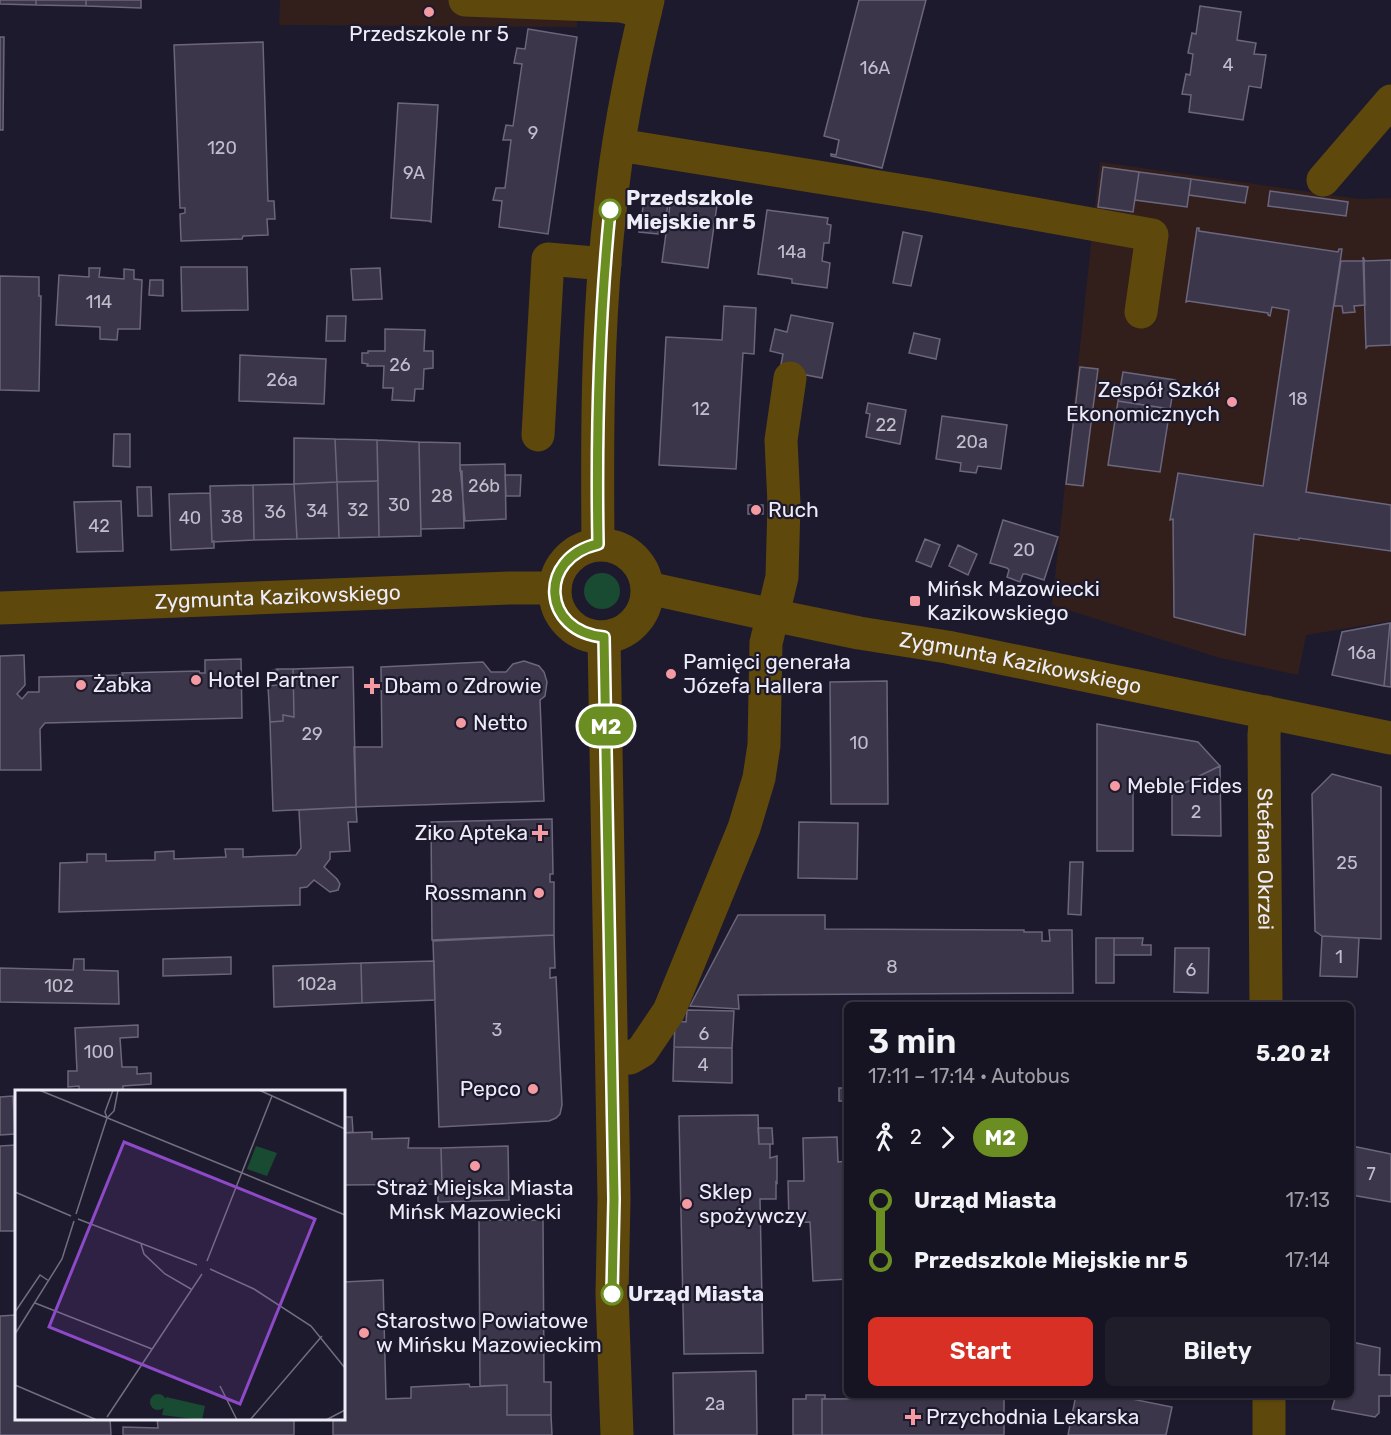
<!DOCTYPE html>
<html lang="pl">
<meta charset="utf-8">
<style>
:root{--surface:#161422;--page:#1f1d2a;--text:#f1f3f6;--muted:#9e9ea5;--line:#353340;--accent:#d93025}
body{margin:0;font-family:Rubik,sans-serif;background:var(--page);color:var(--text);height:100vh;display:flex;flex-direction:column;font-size:22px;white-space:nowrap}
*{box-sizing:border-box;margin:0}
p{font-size:20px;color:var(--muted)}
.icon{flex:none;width:33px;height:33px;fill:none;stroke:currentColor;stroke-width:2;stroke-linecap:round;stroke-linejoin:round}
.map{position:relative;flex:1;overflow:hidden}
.side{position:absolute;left:844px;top:1002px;width:510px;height:396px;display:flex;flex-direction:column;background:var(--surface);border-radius:9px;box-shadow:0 2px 4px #0004,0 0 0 2px var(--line)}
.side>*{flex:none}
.badge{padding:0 12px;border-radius:20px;font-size:21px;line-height:39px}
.map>.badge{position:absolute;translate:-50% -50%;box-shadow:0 0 0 3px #fff}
.legs{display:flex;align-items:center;gap:9px;height:66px;padding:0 24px;font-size:20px}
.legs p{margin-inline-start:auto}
.summary{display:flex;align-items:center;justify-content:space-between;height:102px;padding:0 24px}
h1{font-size:33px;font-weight:600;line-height:45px}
.button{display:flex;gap:12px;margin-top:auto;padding:12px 24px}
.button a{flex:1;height:69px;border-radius:9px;background:var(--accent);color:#fff;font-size:24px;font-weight:600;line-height:69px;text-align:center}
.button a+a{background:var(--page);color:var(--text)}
ul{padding:0 24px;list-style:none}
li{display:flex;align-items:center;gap:21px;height:60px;font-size:22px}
li i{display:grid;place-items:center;width:9px;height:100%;margin:0 8px;background:currentColor}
li i::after{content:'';width:15px;height:15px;margin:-8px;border:4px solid;border-radius:50%;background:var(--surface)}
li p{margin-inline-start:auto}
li:first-child i{background:linear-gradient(#0000 50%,currentColor 0)}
li:last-child i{background:linear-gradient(currentColor 50%,#0000 0)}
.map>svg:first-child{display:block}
.education{fill:#321f1c}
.green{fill:#184b31}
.building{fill:#3b364a;stroke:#6c667d;stroke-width:1.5}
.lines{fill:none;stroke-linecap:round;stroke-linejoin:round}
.minor{stroke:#5f480c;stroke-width:33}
.line-1-casing{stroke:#fff;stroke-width:14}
.line-1{stroke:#6b8e23;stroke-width:9}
.poi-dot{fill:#f49aa3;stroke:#1e1a2d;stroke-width:2}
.stop-1-dot{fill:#fff;stroke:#6b8e23;stroke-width:3}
.labels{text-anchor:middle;stroke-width:4.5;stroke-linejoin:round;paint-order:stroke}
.number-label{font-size:18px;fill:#c0becd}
.poi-label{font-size:21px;fill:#edecf9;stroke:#1e1a2d;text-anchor:start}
.stop-label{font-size:21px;font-weight:bold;fill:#edecf9;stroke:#1e1a2d;text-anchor:start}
.street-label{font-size:21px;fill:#edecf9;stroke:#1e1a2d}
.inset-road{fill:none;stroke:#716e7f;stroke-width:1.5}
.view{fill:#8c49c8;fill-opacity:0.15;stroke:#8c49c8;stroke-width:3}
.inset-edge{fill:none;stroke:#edecf9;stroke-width:3}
</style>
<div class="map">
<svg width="1391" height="1435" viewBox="0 0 1391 1435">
<rect width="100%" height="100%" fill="#1e1a2d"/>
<path class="education" d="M280,0H578L577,27L279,25Z
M1100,162L1359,199L1391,198V621L1306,635L1298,675L1220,658L1052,605Z"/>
<path class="green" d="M584 591a18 18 0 1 1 36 0a18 18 0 1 1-36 0Z"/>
<path class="building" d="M0,0H36V5L0,4Z
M36,0H86V6L36,5Z
M86,0H141V8L86,6Z
M859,0H926L882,168L831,156V154L836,155L839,140L824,136Z
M1200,6L1241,12L1237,40L1256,43L1254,54L1266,55L1261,88L1249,86L1243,120L1189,112L1191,95L1182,94L1186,74L1190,75L1193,54L1188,53L1192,33L1196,34Z
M528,29L577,37L548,234L499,227L502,201L493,200L496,188H505L511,140H503L506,125L513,126L522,64L514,63L517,48L525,49Z
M0,37H4L3,130H0Z
M263,42L268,201H274L275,219H267L268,235L243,236L242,239L181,241L180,214L185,213V208H180L174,45Z
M398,103L438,105L431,222L429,221L391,218Z
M1103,167L1139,172L1133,212L1098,207Z
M1139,172L1191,179L1187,207L1135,200Z
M1191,179L1248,187L1245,203L1189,195Z
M1270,191L1348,202L1346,216L1268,206Z
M645,195L669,198L665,223L660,222L658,234L639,232Z
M671,198L717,205L708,268L662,262Z
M767,210L828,218L827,224L831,225L829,243H824L822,261L830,263L827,288L792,283V279L758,274Z
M1197,228H1199V231L1338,252L1339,249H1342L1306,492L1391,505V551L1299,538V540L1254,534L1245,635L1174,617L1173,519L1170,520L1178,473L1263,486L1289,310L1272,307L1270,316L1268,315V313L1188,301L1186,302Z
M903,232L922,236L911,286L893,283Z
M1363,257L1365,261L1391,260V345L1368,346L1366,348Z
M1341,261H1364L1365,305L1354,306L1355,312L1343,313L1342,306H1334Z
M181,267H247L248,310L182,311Z
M89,268H100L99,277L124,279V269L134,270V279L142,280L140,329H118L117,340L100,339V327L56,325L59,275L89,277Z
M380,268L382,299L353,300L351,269Z
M0,276L39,277V296H41L39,391L0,390Z
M150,280H163V296L149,295Z
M724,306L756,308L754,354L743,353L736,469L659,465L666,337L722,340Z
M791,315L833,323L822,378L780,370L783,354L770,351L775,329L787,332Z
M327,316H346L345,341H326Z
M385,329L425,330L424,351H433V368L424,369L423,389H415L414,401L392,400L393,388H383L384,366H367L368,364L362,363V353H368V351H385Z
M914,333L940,339L936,359L909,353Z
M240,355L326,359L324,404L239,401Z
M1080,367L1098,369L1083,486L1066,484Z
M1123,372L1175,380L1170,409L1118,401Z
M1118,401L1170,409L1160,472L1108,465Z
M868,403L906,410L900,444L866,437L870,414L866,413Z
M942,416L1007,425L1001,469L978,466L976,473L960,471L961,463L936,459Z
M114,434H130V467L113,466Z
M294,438L335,439L337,482L294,484Z
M335,439L377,440L378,481L337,482Z
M377,440L419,442L421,536L379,537Z
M419,442L460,443V471H462L464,528L421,529Z
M505,464L506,519L465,521L460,465Z
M505,475H521L520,496H506Z
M378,481L379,537L339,538L337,482Z
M337,482L339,538L297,539L294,484Z
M294,484L297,539L254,540L253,485Z
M253,485L254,540L212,542L210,486Z
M137,487H151L152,516H138Z
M210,493L212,542L214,541V548L171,550L169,494Z
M121,501L123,551L77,552L74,502Z
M748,505H763V514H748Z
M1003,520L1058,537L1044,580L1026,574H1023L1020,582L1007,577L1009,570L1007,568L990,563Z
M925,539L940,545L931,567L916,561Z
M958,545L977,554L968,575L949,566Z
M1390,623H1391V687L1384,686Z
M1390,623L1384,686L1332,675L1342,632Z
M24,655L25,685L17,694L22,699L28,692H39V677L123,675L122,673L199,671L200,673H205V660L241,659L242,718L45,723L40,729L41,770H0V656Z
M524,661L539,666L544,672L547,682L545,696L540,700L544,801L356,807L354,747H382L381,667L483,662L491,672H506L513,664Z
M353,667L356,807L273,811L270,722L283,721V715L294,717L293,669Z
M277,669H293L294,717L283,715V721L270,722L268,686L278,685L277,673H268V671L278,670Z
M887,681L888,804H831L830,682Z
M1097,724L1198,742L1220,766L1172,789L1133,782V851H1097Z
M1220,766L1221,836L1172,835V789Z
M1332,774L1381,787V939L1322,936L1315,931L1312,794Z
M356,807L357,822H348L350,851L330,852V859L324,867L337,879L340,884L338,890L330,892L314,880L307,887L300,888V905L59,912L60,863L87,862V854H106V861L155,860V852L174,851V859L226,857L225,849H243V857L296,855L301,848L299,810Z
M552,819L553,874H550V882H554V935L432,940L431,822Z
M799,822L858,823L857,879L798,878Z
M1070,862H1083L1081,915L1068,914Z
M738,915H825V929L1024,930V932H1042V941H1050L1049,930H1072L1073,993L738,995L739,1009L690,1006Z
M554,935L555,968H550V978L556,977L562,1105L560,1114L556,1118L549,1121L439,1127L433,941Z
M1322,936L1359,938L1357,977L1320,976Z
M1096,938H1114V983H1096Z
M1114,938H1143L1142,945H1151V955H1114Z
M1175,948H1209L1208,993L1174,992Z
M231,957V974L163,976V959Z
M74,959H84V970L118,971L119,1004L0,1002V968L73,970Z
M434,961L435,1000L362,1003L361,963Z
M361,963L362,1003L274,1007L273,966Z
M687,1010L734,1011L732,1048L674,1047L675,1021L686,1022Z
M138,1025V1037L120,1038L122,1067H137V1074L151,1073V1084L123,1086V1092H79V1086L68,1087V1071H77L75,1028Z
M674,1047L732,1048V1083L673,1081Z
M839,1088H848V1101H839Z
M13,1096L15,1134L0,1135V1097Z
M758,1115L759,1144H770V1158L777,1156V1183L776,1182V1199H760L763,1353L684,1354L679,1116Z
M344,1117H352L353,1132L344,1133Z
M758,1128H772L773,1144H759Z
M372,1132V1139L409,1138L408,1148H441L442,1184L344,1185V1133Z
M837,1137L838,1162L848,1161V1279L813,1281L810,1222L789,1223L788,1181H804L803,1138Z
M16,1145V1231H0V1146Z
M508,1146L509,1200L438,1202V1184H442L441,1148Z
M1352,1146L1391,1154V1202L1352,1195Z
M479,1220H543L544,1382H551V1415H507V1385L480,1386Z
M383,1280L386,1399L411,1398V1387L469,1384L470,1387L507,1385V1415H551L552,1435H333V1418H344V1282Z
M16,1315V1418H110L111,1435H0V1316Z
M1352,1342L1380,1348L1379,1375H1391V1396H1379V1413L1375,1417L1332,1409L1336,1395H1352Z
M756,1371L757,1435H674L673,1373Z
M806,1395H825V1399H822V1435H793V1399H806Z
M1076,1395H1112L1172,1407L1166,1435H1068Z
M1004,1398V1435H822V1399Z
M157,1418H294V1435H123V1427L158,1428Z"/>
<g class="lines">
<g class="minor">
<path d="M465,0L621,6L645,12"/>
<path d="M619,145L929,195L1152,235L1141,312"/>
<path d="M1323,180L1391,101"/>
<path d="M538,435L548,259L605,264"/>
<path d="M598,544C597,433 597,321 610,211C617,140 631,69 648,0"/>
<circle cx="601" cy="591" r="46"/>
<path id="s1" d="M648,588L772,615L859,633L947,647L1391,738"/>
<path id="s2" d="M0,608L510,588H555"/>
<path d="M604,637L614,1199L612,1294L617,1435"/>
<path id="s3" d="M1266,712L1264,735L1266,1005"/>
<path d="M612,1059L630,1058L642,1051L669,1011L744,828L759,778L764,745L766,643L782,577L784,504L781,440L790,378"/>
<path d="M1269,1395V1435"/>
</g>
</g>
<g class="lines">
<defs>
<path id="line-1" d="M610,210C599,321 596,433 598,544C537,558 542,632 604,637L614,1199L612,1294"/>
</defs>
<use href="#line-1" class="line-1-casing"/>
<use href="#line-1" class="line-1"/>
</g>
<g class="poi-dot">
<circle cx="429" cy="12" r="6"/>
<circle cx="1232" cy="402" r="6"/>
<circle cx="756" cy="510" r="6"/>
<rect x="909" y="595" width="12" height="12" rx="3"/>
<circle cx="671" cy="674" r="6"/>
<circle cx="196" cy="680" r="6"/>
<circle cx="81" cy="685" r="6"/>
<path d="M369 677h6v6h6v6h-6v6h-6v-6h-6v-6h6z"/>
<circle cx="461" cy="723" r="6"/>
<circle cx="1115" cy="786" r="6"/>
<path d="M537 824h6v6h6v6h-6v6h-6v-6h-6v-6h6z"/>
<circle cx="539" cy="893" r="6"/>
<circle cx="533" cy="1089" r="6"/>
<circle cx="475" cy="1166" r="6"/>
<circle cx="687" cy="1204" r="6"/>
<circle cx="364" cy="1333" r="6"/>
<path d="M910 1408h6v6h6v6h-6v6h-6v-6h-6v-6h6z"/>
</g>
<g class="stop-1-dot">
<circle cx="610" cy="210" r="10"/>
<circle cx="612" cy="1294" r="10"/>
</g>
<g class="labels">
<g class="number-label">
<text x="1228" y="71">4</text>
<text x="875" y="74">16A</text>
<text x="533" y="139">9</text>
<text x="222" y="154">120</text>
<text x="414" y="179">9A</text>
<text x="792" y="258">14a</text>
<text x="99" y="308">114</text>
<text x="400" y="371">26</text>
<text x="282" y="386">26a</text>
<text x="1298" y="405">18</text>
<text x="701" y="415">12</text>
<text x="886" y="431">22</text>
<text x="972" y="448">20a</text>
<text x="484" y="492">26b</text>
<text x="442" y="502">28</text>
<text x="399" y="511">30</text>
<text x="358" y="516">32</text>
<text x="317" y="517">34</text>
<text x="275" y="518">36</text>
<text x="232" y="523">38</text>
<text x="190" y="524">40</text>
<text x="99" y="532">42</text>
<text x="1024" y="556">20</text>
<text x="1362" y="659">16a</text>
<text x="312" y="740">29</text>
<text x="859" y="749">10</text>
<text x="1196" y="818">2</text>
<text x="1347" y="869">25</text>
<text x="1339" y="963">1</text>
<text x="892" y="973">8</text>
<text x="1191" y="976">6</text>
<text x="317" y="990">102a</text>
<text x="59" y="992">102</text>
<text x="497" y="1036">3</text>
<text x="704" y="1040">6</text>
<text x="99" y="1058">100</text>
<text x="703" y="1071">4</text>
<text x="1371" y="1180">7</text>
<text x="715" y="1410">2a</text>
</g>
<g class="poi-label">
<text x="429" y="41" text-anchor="middle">Przedszkole nr 5</text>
<text x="1220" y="397" text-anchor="end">Zespół Szkół<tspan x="1220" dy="24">Ekonomicznych</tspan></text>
<text x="768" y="517">Ruch</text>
<text x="927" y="596">Mińsk Mazowiecki<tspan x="927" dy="24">Kazikowskiego</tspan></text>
<text x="683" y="669">Pamięci generała<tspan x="683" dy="24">Józefa Hallera</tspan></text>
<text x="208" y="687">Hotel Partner</text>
<text x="93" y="692">Żabka</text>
<text x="384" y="693">Dbam o Zdrowie</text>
<text x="473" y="730">Netto</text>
<text x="1127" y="793">Meble Fides</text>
<text x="528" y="840" text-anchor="end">Ziko Apteka</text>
<text x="527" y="900" text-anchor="end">Rossmann</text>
<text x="521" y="1096" text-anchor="end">Pepco</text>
<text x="475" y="1195" text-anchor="middle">Straż Miejska Miasta<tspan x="475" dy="24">Mińsk Mazowiecki</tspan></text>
<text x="699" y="1199">Sklep<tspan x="699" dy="24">spożywczy</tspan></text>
<text x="376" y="1328">Starostwo Powiatowe<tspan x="376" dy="24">w Mińsku Mazowieckim</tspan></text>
<text x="926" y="1424">Przychodnia Lekarska</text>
</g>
<g class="stop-label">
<text x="626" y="205">Przedszkole<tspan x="626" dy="24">Miejskie nr 5</tspan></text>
<text x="628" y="1301">Urząd Miasta</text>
</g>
<g class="street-label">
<text dy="7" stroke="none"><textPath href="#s2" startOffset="278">Zygmunta Kazikowskiego</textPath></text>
<text dy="7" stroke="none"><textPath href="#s1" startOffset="380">Zygmunta Kazikowskiego</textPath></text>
<text dy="7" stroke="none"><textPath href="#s3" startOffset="147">Stefana Okrzei</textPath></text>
</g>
</g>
<g transform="translate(15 1090)">
<rect width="330" height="330" fill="#1e1a2d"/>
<path d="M241,56L262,63L252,86L232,79ZM135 312a8 8 0 1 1 16 0a8 8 0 1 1-16 0ZM151,307L190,316L187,330L147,325Z" fill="#184b31"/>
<path class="inset-road" d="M24,0L330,125M244,0L330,39M92,28L99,21L103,0M92,28L90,22L98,0M0,102L56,126M61,124L92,28M63,129L182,175M126,154L129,164L150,184L176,199M192,171L257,6M195,179L239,199L296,236L330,278M20,213L137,259M0,222L25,185L34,191M0,244L47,169L59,131M0,295L82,330M205,296L222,330M92,327L187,184M235,330L307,246M311,330L330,320"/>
<path class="view" d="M109,52L300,129L225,314L34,237Z"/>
<rect width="330" height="330" class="inset-edge"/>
</g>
</svg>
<b class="badge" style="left:606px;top:726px;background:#6b8e23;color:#fff">M2</b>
<section class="side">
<div class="summary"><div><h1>3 min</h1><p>17:11 – 17:14 · Autobus</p></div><b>5.20 zł</b></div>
<div class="legs"><svg class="icon" aria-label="walk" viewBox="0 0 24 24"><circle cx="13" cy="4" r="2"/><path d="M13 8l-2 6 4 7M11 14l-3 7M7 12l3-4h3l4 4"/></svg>2<svg class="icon" aria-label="forward" viewBox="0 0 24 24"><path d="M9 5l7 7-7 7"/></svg><b class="badge" style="background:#6b8e23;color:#fff">M2</b></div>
<ul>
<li><i style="color:#6b8e23"></i><b>Urząd Miasta</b><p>17:13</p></li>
<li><i style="color:#6b8e23"></i><b>Przedszkole Miejskie nr 5</b><p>17:14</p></li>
</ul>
<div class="button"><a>Start</a><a>Bilety</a></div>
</section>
</div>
